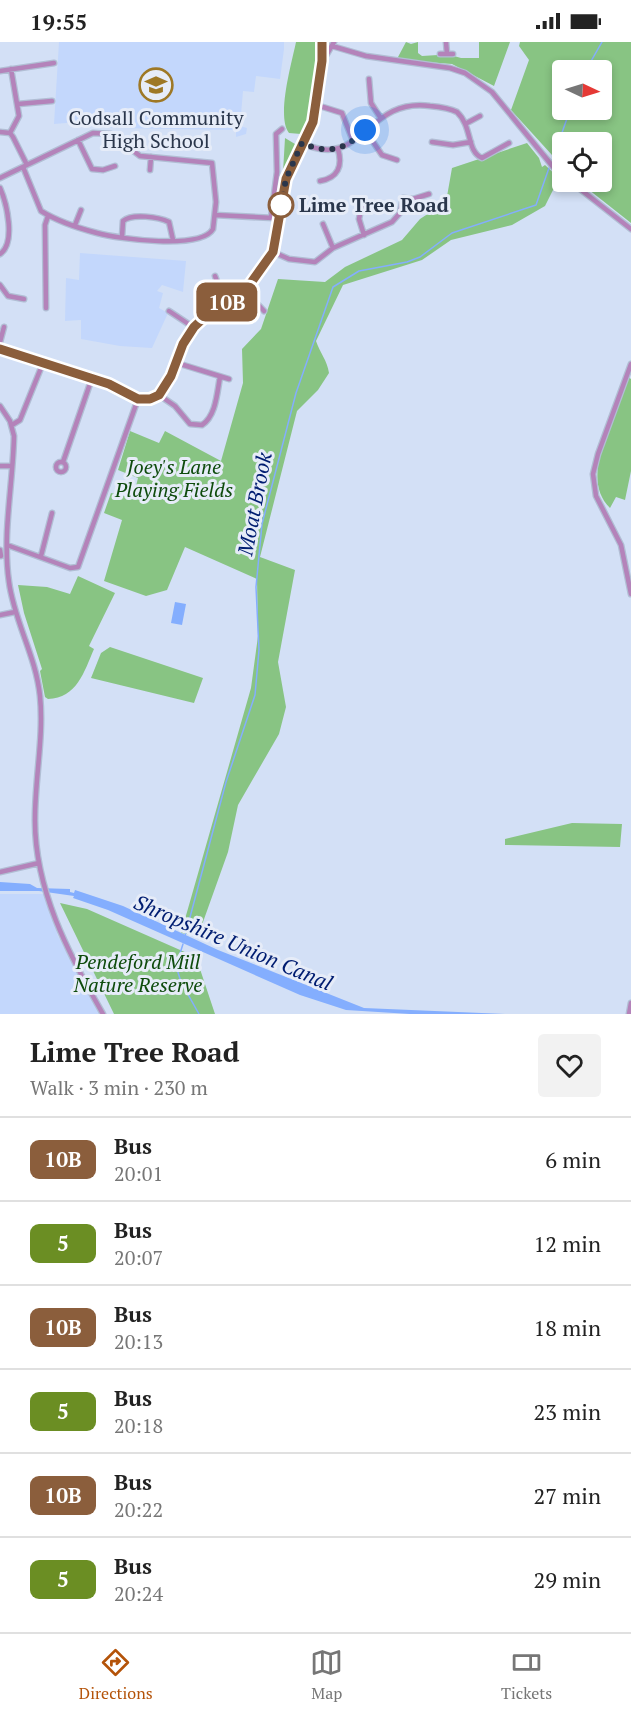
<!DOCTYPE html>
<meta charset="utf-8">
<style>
:root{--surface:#fff;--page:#f2f2f2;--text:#222;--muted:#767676;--line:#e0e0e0;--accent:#b45309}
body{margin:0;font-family:"PT Serif",serif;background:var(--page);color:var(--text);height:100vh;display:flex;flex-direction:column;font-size:22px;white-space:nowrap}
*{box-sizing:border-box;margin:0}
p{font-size:20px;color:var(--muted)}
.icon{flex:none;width:33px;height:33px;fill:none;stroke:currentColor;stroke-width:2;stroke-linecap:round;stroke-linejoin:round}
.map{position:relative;height:972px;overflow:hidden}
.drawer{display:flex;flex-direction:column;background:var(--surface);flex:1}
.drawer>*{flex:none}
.badge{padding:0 12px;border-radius:9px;font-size:21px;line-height:39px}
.needle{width:39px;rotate:94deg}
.tools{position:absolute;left:552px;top:18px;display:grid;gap:12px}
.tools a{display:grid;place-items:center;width:60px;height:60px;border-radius:6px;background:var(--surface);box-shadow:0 3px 9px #0003;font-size:30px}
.you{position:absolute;width:30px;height:30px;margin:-15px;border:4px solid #fff;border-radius:50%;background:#1a73e8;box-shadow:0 0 0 9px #1a73e833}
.map>.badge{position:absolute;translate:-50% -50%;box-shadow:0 0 0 3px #fff}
.round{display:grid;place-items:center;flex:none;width:63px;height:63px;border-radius:6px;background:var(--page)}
.head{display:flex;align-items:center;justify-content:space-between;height:102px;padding:0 30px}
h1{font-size:28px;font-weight:700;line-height:45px}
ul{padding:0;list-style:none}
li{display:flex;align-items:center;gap:18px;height:84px;padding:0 30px;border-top:2px solid var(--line)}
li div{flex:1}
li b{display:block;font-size:22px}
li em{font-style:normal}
li .badge{min-width:66px;font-weight:700;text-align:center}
.status{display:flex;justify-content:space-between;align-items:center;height:42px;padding:0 30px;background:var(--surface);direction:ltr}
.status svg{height:16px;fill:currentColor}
.tab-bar{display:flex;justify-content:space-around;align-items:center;height:84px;border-top:2px solid var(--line);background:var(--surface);font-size:16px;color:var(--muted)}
.tab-bar a{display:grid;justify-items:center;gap:3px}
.tab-bar .selected{color:var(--accent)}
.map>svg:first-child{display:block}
.built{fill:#c3d7fc}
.green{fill:#88c483;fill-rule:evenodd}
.water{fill:#84aefe}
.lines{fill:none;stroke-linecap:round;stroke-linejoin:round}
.stream{stroke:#84aefe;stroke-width:1.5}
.minor-casing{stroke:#b1bed4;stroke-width:7}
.minor{stroke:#b483ba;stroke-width:4.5}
.line-casing{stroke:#fff;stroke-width:14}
.line{stroke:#8b5e3c;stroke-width:9}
.walk{stroke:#2a364b;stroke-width:6;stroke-dasharray:0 10.8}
.stop-dot{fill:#fff;stroke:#8b5e3c;stroke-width:3}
.labels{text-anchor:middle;stroke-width:6;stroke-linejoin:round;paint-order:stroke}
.poi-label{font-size:20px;fill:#2a364b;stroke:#e6ecf8}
.stop-label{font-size:20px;font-weight:bold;fill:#2a364b;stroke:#e6ecf8;text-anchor:start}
.park-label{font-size:20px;font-style:italic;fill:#0e4b0c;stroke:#e6ecf8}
.water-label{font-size:21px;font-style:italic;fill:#001d71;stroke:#e6ecf8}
</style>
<div class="status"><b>19:55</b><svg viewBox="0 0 49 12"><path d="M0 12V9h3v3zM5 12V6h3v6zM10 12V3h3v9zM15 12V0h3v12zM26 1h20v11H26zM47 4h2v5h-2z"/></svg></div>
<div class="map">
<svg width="631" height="972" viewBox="0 0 631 972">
<rect width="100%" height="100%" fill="#d3e0f6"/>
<path class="built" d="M59,0H284V7L280,37L256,34L254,50L243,49L240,84L247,86L246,92L236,95V88L114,86L78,80L54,82Z
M80,211L186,219L183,250L162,243L157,249L163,251L159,266L168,271L152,306L120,304L81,297V278L65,279L66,236L79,238Z
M0,852H45L58,894L101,972H0Z"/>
<path class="green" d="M296,0H315L318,5L310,73L301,92L289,91C276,75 292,20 296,0Z
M406,0L411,2L418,0V11L422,14L438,13V9H454V14L461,16H479V0H510L494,44L452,22L399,18L398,15Z
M520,0H631V181L579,140H602V100H562V124L511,68L529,18L519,4ZM562,28H602V68H562Z
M285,96L295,102L296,109L282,147Z
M527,101L539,116L542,125L545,123L559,136L545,164L512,183L451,198L422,218L343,243L316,299C320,311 327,318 329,331L318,348L297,369L260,515L295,528L278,620L286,665L279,692L238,763L228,810L198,894L181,891L251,646L258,594L257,537L185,505L167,548L146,554L104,539L122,478L104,471L111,451L133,456L138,436L118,428L130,389L159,401L165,389L221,419L243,341L242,307L261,287L278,237L325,240L345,225L402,198L420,177L446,160L452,126Z
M628,335L631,337V429L625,458L616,455L610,466C577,434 618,373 628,335Z
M78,534L115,551L89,604L94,607C84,630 77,656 48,657L45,655L40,629L42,627L24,571L18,543L47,545L70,552Z
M110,605L203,636L194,661L91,636L101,611Z
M572,781L622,782L620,805L505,803V797Z
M60,861L87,867L196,915L215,972H114Z"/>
<path class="water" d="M175,560L186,562L182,583L171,581Z
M0,840L30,842L37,846L70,847V850L74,851L75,848L123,864L218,908L364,966L505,972H410L346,968L300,953L108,868L73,856L74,854L39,849H0Z"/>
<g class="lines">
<path class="stream" d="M586,28L602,0
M552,119L570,68
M185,894L226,740L255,653L259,608L256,545L262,482L296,351L333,245L359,229L407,220L420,215L452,191L536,163L549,126
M183,902L176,924L181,940L199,972"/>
<defs>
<path id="minor" d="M446,0L447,12
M332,4L366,14L450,26L465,31L492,50L554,126L562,133
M440,12H453
M324,17L334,0
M0,29L54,21
M369,37L371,61L380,75
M18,62L52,59
M323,65L342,71L353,99
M467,81L480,74
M365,88L382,113L397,118
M0,90L10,91L13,95L27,123
M10,91L19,74L11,27
M78,98L92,127L103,128L115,124
M432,100L453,103L471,100
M302,101C363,130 365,55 430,64C440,65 449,66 457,70C473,85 466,109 482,116L509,101
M150,128L151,115
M0,136L93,91L111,92L140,114L212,121L216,160L213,187C201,208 119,197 97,191C78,186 57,179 41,169L23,125
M320,139C338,136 343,124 338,107
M571,140L631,187
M0,146C7,162 16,201 0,212
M362,162L359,177L364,193
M215,173L273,176
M271,176L277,130L276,92L282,87
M323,182L333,206
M75,183L81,168
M122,195L123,179C132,171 159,175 169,180L173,198
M273,210L289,217L315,220L333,206L392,180L400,171L403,156L413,157L429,152
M215,234L225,261
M0,243L8,254L24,257
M245,249L264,269
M46,266L45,183L48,174
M169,269L193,285
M0,300L4,285
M0,307L109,342L138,357H150L159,353L171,334L183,302L193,285L209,271L245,249L258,235L273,210L286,137L315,68L322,0
M177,321L229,337
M631,322L598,412L593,432L596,454L621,503L631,552
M159,353L175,364L190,382L202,383C216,374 217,351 220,335
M0,364L10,379L14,394C13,443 2,492 9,540C14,579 36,614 40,654C44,694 35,736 35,776C34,847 69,913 103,972
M12,383L20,378L43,321
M56 425a5 5 0 1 1 10 0a5 5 0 1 1-10 0Z
M63,420L92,336
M0,424H12
M7,503L70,526L78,525L138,357
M0,508L1,514
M41,514L52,471
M0,573L15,570
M0,830L39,821
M629,972L631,961"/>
</defs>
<use href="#minor" class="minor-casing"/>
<use href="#minor" class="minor"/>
</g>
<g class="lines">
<defs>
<path id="line" d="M0,307L109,342L138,357H150L159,353L171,334L183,302L194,285L209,271L245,249L273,210L286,137L313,80L322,19V0"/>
</defs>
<use href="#line" class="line-casing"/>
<use href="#line" class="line"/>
<path class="walk" d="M281,163L286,137L302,101C328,113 345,108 365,88"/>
</g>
<defs>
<symbol id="school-ring" viewBox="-11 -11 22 22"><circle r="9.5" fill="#e6ecf8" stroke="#9e7825" stroke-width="1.5"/><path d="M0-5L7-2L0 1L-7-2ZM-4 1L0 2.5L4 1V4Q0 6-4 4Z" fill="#9e7825"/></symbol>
</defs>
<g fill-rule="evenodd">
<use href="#school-ring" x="137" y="24" width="38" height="38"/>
</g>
<circle class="stop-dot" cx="281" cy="163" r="12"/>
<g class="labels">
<g class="poi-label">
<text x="156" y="83">Codsall Community<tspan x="156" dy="23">High School</tspan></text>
</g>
<g class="stop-label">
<text x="299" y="170">Lime Tree Road</text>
</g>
<g class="park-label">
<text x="174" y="432">Joey's Lane<tspan x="174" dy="23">Playing Fields</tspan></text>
<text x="138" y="927">Pendeford Mill<tspan x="138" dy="23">Nature Reserve</tspan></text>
</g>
<g class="water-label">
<text transform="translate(255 462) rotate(-79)" y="7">Moat Brook</text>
<text transform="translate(233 901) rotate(23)" y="7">Shropshire Union Canal</text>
</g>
</g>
</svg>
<div class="tools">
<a><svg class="needle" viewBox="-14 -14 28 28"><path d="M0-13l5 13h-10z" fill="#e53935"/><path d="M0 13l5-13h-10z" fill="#767676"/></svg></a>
<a><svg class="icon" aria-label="locate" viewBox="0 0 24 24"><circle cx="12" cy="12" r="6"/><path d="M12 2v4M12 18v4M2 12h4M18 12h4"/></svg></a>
</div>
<div class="you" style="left:365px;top:88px"></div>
<b class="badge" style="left:227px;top:260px;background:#8b5e3c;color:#fff">10B</b>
</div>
<section class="drawer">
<div class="head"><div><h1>Lime Tree Road</h1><p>Walk · 3 min · 230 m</p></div><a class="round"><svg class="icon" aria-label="heart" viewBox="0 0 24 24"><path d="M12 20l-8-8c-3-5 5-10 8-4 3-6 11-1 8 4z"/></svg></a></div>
<ul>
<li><span class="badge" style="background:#8b5e3c;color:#fff">10B</span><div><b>Bus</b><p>20:01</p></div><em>6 min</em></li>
<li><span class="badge" style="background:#6b8e23;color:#fff">5</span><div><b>Bus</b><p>20:07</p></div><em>12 min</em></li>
<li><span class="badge" style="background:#8b5e3c;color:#fff">10B</span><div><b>Bus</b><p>20:13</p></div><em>18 min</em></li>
<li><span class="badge" style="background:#6b8e23;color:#fff">5</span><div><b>Bus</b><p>20:18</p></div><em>23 min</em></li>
<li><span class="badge" style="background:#8b5e3c;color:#fff">10B</span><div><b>Bus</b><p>20:22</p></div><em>27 min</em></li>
<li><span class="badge" style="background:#6b8e23;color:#fff">5</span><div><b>Bus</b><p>20:24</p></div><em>29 min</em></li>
</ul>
</section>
<nav class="tab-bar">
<a class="selected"><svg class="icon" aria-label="directions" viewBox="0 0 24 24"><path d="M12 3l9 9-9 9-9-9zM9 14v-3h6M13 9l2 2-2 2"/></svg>Directions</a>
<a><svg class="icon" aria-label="map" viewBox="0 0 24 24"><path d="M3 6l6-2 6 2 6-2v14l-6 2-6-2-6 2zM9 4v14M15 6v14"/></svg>Map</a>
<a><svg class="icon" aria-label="tickets" viewBox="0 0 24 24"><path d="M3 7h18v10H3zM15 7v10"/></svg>Tickets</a>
</nav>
